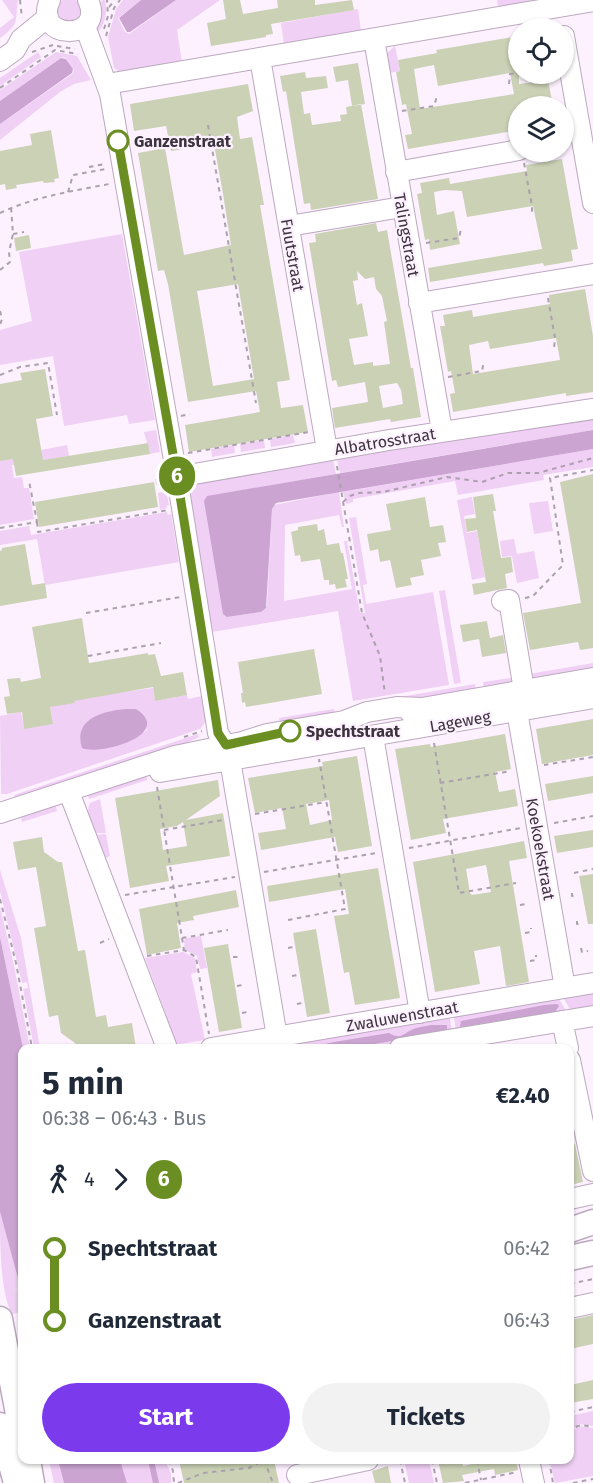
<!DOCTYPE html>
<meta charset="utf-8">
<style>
:root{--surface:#fff;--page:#f2f2f3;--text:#1f2937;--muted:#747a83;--accent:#7c3aed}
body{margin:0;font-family:"Fira Sans",sans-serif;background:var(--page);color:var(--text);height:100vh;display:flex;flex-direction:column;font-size:22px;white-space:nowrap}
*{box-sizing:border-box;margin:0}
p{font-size:20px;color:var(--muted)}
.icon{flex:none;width:33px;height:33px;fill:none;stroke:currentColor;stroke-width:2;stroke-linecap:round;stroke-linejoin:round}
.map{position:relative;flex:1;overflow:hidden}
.panel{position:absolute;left:18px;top:1044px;width:556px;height:420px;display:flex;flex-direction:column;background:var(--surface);border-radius:12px;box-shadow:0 2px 4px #0004}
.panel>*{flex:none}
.badge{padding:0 12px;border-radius:20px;font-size:21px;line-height:39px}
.controls{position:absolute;left:508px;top:18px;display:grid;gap:12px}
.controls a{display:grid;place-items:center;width:66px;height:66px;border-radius:50%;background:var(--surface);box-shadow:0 2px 4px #0004;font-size:30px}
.map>.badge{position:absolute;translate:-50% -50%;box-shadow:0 0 0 3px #fff}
.legs{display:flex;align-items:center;gap:9px;height:66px;padding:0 24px;font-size:20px}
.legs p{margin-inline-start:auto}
.summary{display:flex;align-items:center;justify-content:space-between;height:102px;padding:0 24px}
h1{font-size:33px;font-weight:700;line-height:45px}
.cta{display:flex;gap:12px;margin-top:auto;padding:12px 24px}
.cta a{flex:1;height:69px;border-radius:36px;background:var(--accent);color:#fff;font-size:24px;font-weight:700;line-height:69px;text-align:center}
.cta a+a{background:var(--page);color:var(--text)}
ul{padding:0 24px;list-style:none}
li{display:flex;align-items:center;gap:21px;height:72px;font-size:22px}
li i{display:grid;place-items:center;width:9px;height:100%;margin:0 8px;background:currentColor}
li i::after{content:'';width:15px;height:15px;margin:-8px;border:4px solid;border-radius:50%;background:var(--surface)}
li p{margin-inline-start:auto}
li:first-child i{background:linear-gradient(#0000 50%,currentColor 0)}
li:last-child i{background:linear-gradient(currentColor 50%,#0000 0)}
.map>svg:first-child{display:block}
.green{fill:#f0d0f5;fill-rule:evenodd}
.water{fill:#cba4d1}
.building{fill:#cbd1b5;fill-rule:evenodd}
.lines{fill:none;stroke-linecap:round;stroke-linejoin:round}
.minor-casing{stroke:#bca8bf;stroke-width:22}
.major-casing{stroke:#bca8bf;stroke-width:27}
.path{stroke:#aba1ad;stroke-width:2;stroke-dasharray:4.5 4.5;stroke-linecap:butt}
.minor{stroke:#fff;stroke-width:20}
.major{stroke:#fff;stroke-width:24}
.line-1-casing{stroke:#fff;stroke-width:14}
.line-1{stroke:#6b8e23;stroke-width:9}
.stop-1-dot{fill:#fff;stroke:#6b8e23;stroke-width:3}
.labels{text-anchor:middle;stroke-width:4.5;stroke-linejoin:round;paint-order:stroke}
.stop-label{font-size:16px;font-weight:bold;fill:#3b333d;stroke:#fdf1ff;text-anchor:start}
.street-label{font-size:16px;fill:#3b333d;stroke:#fdf1ff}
</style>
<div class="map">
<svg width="593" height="1483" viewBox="0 0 593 1483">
<rect width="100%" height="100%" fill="#fdf1ff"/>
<path class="green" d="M57 10a12 12 0 1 1 24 0a12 12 0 1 1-24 0Z
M2,0H18C15,21 20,24 0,38V28L14,17Z
M102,0H105C108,14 105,26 94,37L99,5Z
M123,0H141L118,18L125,32L129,34L176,0H220L177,30L182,62L120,72L114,68L108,37L116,9Z
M497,0H542L499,8Z
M358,9L361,31L284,45L281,23Z
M395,46L400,71L389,73L386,54Z
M38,52L41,57L0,86V78Z
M56,52L77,56L91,80L74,84L60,92L0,140V124L72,74L74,70L66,58L62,57L0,101V90Z
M122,234L155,420L129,424L127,415L64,426L53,356L0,365V330L32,321L19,252Z
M593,419V430L340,473L337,459L453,439Z
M156,430L160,452L150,454L144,432Z
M293,435L295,443L271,447L270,439Z
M264,440L265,448L241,452L240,444Z
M67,445L69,456L12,465L14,478L22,477L24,488H29L34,519L0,525V461L42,454L41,450Z
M234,445L235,453L212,457L211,449Z
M593,449V467L543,475L544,480L458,495L455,481L353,499V502L346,504L343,492Z
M333,459L336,474L209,496L227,617L261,612L267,606L272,509L274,505L339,492L344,527H342L339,515L285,525L284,601L352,589L344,541H347L360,613H365L349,518L356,517L367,584L363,585L366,604L433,592L449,685L353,701L338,611L212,632L188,487L192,484Z
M164,478L169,505L166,506L167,508L160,510L158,493L162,492L160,485H156L155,479Z
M472,497L475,514L464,516L467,533L477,531L485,577L472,580L457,500Z
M548,501L553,531L534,534L529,503Z
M167,512L168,515L171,514L179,562L45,585L37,539L0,545V531L29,526L31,535Z
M514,539L517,554L534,551L539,578L517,583L512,556L502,557L500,541Z
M445,590L461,683L454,684L439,591Z
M593,663V671L530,681L529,674Z
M516,677L517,684L484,689L483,682Z
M475,684L476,691L421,700L389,699Z
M153,688L155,701L187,695L188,699L202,696L206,721L200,729L7,794H1L0,716L21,712L24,728L53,724L50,707C82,696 118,693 153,688ZM130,709H136L145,718L147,730L134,739L113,746L80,741C84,714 107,711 130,709Z
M334,709L335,715L280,724L279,718Z
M198,734L199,737L178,747L15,797L14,795Z
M146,774L147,780L89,799L87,793Z
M100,799L106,833H95C91,823 85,813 90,803Z
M55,804L57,811L22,822L21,818Z
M106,834L110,856L104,859L95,835Z
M0,870L21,938L40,1048H34L23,989L28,988L27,982L22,983L0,891Z
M0,907L13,961L30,1048H23L0,937Z
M201,936L207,968L200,969L197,956L185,950L184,941L186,938Z
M183,952L195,958L197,972L191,974L205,1040L179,1044L173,1041L164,1016L166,1014L145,958Z
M593,989V1012L573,1015L561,994Z
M557,995L569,1016L457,1035L453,1013L465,1011L470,1014Z
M449,1014L453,1036L381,1048H246L350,1031L355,1034L374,1030L377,1026L385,1025L390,1028C405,1025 414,1020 429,1017L433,1020L443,1018Z
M0,1212L21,1288L12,1290L20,1289L22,1312L12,1314C0,1293 0,1240 0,1212Z
M593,1411V1426L578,1424L570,1433V1416Z
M580,1426L593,1428V1476L555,1483L550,1462L555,1460H570C570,1447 566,1431 580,1426Z
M49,1460H58L64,1483H54Z
M120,1460H165L171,1473V1483H127Z
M404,1460H429L434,1483H409Z"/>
<path class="water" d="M141,0H176L130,32H127L119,18Z
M61,58L66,59L73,69L72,73L0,124V101Z
M593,430V449L276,503L272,509L266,608L261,612L227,617L223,614L204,501L207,496Z
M136,709C176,735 97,756 82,748C71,715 113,708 136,709Z
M0,937L23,1048L22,1293L0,1212Z
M557,1004L559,1006L555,1012L460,1027L461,1021L544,1005Z
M431,1025H447V1029L445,1032L350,1048H307L334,1042L389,1033C402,1041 404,1032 416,1028C421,1027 426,1026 431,1025Z
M58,1460H120L127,1483H64Z
M148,1460H154L159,1483H153Z"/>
<path class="building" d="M223,0H240L243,14L278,8L277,0H315V5L352,0L354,10L271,24L273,34L266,35V37L211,46L207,23L226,19Z
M519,36V84L548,80L553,106H519V130L408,149L405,135L412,134L406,104L402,105L396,72L400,71L398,60L437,53L436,50ZM434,65L438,86L510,73L514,94L420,109L414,69Z
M358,63L365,104L352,106L348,80L336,82L333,67Z
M305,72L306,78L326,76L328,88L301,92L304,114L310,113L312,125L341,121L340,115L347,114L346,107L361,104L378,199L311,210L310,203L304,204L286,91L283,92L280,76Z
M248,84L253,111L237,117L240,139L252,137L264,205H260L290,380L277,382L281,408L303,405L308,432L189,452L185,425L260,412L256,391L188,402L168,284L164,270L158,271L138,153L165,148L184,255L231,245L223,194L214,144L171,151L166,126L134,131L130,104ZM238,284L254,379L213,386L197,291Z
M51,130L59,178L54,179L55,182L44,183L43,181L16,185L17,188L6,190L5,184L0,185V151L32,145L30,134Z
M562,159L578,249L571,250L573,261L544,266L543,263L430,282L428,268L542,249L533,206L467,217L462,191L445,190L434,192L437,215L454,211L460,244L430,250L429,239L425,240L417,194L422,193L420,183L449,178L450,184L527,171L526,165Z
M376,223L378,232L387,230L411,368H413L421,417L391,422L390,419L335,428L332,408L368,402L365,382L338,387L336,380L332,381L309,243L316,242L315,234ZM357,271L365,279L374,277L376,289L382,296L387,321L384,322L390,364L373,366V362L354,365L349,339L368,336L362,303L357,305L353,281L358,280ZM397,383L401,390L403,404L383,408L379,386Z
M29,235L31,248L16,251L14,238Z
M585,289L593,336V392L566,396V393L453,412L450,394L455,393L451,371L448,372L440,326H445L443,315L472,310L473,317L550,304L549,295ZM556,338L560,360L473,374L469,345L488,341L490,349Z
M45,369L53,416L36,419L43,460L148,443L150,454L16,476L13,459L0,461V384L22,380L20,373Z
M593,474V648L580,650L578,642L530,650L523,613L581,603L560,482Z
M154,482L158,507L39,527L35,502Z
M493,494L496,511H493L501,558L511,557L513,572L505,574L507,588L474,595L472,584L486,582L477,530L467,532L465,519L476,518L473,497Z
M425,497L430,527L443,525L446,542L438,543L441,556L421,560L424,575L410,578L412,585L396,588L390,560L380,562L378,549L370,551L367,534L391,530L386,504Z
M317,524L318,531L324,529L327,545L339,543L341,553H343L348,579H345L347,587L336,589L335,584L329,585V580H324L320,559L301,562L300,555L295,556L291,532L298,530V527Z
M25,544L32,585L45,583L47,598L0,606V551L2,550V548Z
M82,618L89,663L148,653V655L155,654L161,676L183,672L187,695L155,701L153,687L74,701L75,703L50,707L53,724L24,729L22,712L7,714L4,697L10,696L7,679L20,678L21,682L41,678L32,627Z
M487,621L490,638L503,635L506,653L482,657L479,639L463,642L460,625Z
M314,649L322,694L246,707L245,702L242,703L241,693H243L238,662Z
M593,719V755L542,764L536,729Z
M505,734L511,769L495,772L499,792L515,789L518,806L443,819L446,833L411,840L395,749L430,744L431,747Z
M357,756L372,846L338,852L335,837L261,850L258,833L286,829L282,808L255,813L248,778L323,766L322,762ZM329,800L332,820L310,825L306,804Z
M593,776V793L548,801L545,784Z
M218,780L220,796L186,820L223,813L230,856L166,866L169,881L130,888L115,798ZM183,822L187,846L163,850L160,829L177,826Z
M593,830V847L557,853L554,836Z
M42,837L44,852L58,862H62L78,951L85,950L96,1017L106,1015L108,1027L132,1023L136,1048H76L75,1043L61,1033L58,1015L49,1017L34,928L46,926L36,867L18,870L13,842Z
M524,841L527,858L509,861L529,982L506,986L500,946L474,951L480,984L435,992L413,862ZM486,865L491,892L472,895L470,893L466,869Z
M378,868L400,998L355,1005L349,972L344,973L334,916L349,914L345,889L269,902L267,886Z
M593,874V924H588L579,876Z
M236,890L239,907L193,916L194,920L177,923L181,948L147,955L139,909Z
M316,929L330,1013L307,1017L293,933Z
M228,944L242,1028L219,1032L204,948Z
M570,1144H575L583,1182L570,1185Z
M593,1315V1344L570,1349V1320Z
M593,1380V1399L570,1403V1385Z
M179,1460H274L279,1483H184Z
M438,1460H462L463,1466L490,1460H516L518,1470L495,1475L494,1469L462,1475L464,1481L443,1483Z
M388,1466L391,1483H375L372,1471Z"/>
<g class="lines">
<defs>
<path id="minor" d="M50,0C31,41 107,42 88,0
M85,26L110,94L177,477L218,733L228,749L230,760L277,1037
M564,36L593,203
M374,39L442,431
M260,58L327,450
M0,61L15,50L21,39L48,17
M107,84L593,1
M396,172L519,150
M289,226L402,207
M419,303L593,274
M177,477L389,440L593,409
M502,601L509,600L524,690
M517,711L565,988
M410,712L422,708L593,678
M373,736L420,1013
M156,763L160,772L593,698
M69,792L167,1048
M0,813L175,756L242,742L267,734L344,721L367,712L397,707L422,708
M562,1021L568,1048
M211,1048L593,983
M400,1048L593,1016
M570,1060L593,1171
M570,1199L593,1194
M570,1308L593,1303
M529,1460L534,1483
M297,1475L368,1460"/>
<path id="major" d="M570,1230L593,1222
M570,1258L593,1253
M0,1319L22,1435
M0,1425L16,1483
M28,1460L32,1483"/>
</defs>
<use href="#minor" class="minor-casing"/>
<use href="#major" class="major-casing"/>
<path class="path" d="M20,0L22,18
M109,7L115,0
M104,29L108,16L107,0
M106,36L114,8L120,0
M57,46L75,49
M32,52L53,45
M509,84L510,74L519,73
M0,88L55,50L78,54
M402,111L434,106L437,96
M208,125L256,403
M524,163L532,206V216
M89,167L105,164
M68,192L73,175L106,169
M0,213C33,197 73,191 109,184
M13,234L24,232
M426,243L459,238L461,229
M0,270L10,262L9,252L13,234L11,207
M548,298L555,338L554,349
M0,311L2,319L0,325
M0,375L20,367L48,363L57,415
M448,377L482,371L484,361
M181,416L190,414
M188,453L309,432
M337,466L362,613L380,656L385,694
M343,502L350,496L358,493L383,492L447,477L482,482L508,473H538L593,458
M37,522L38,532L168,510
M0,528L37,522L29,481
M525,598L533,596L563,565L550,478L593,470
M86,613L181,597
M88,656L161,643
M184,737L202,731
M434,743L459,893L516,883
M544,765L593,757
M440,783L511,771
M157,787L184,950
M255,814L326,802
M554,823L593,816
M164,830L223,820
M409,848L521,828
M264,872L377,853
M574,873L593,869
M572,893V896L578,895
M125,895L235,877
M0,899L16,963L32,1048
M520,905L526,904V902
M288,920L345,909L319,759
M577,921V924L583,923
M525,933L531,932V928
M182,938L228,930
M100,943L109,939
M288,948L293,947
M581,948L582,952L588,951
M147,956L184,950L196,957L209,1034
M233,957H238
M530,961L536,960V955
M292,976L298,975
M237,986L242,985
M297,1004L302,1003
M242,1013L247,1012
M570,1284L593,1279
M570,1412L593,1407
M570,1434C576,1423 582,1425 593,1427
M169,1460H204
M169,1460L173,1471L174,1483
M264,1460L273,1483
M400,1460L405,1483
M432,1460L437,1483
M477,1460L481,1480
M549,1460L553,1483
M178,1483L203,1473L249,1468L264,1460
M465,1483L517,1472
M573,1483L593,1479"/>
<use href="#minor" class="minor"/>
<use href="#major" class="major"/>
</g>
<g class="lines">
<defs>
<path id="line-1" d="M118,141L177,477L218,733L226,745L290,731"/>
</defs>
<use href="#line-1" class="line-1-casing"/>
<use href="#line-1" class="line-1"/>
</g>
<g class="stop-1-dot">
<circle cx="118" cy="141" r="10"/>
<circle cx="290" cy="731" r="10"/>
</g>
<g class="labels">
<g class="stop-label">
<text x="134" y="147">Ganzenstraat</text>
<text x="306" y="737">Spechtstraat</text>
</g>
<g class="street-label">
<text transform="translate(407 235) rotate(80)" y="6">Talingstraat</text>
<text transform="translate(293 255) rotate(80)" y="6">Fuutstraat</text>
<text transform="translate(385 441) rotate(-9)" y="6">Albatrosstraat</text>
<text transform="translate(460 721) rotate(-10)" y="6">Lageweg</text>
<text transform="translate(541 849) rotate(80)" y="6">Koekoekstraat</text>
<text transform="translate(402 1016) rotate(-10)" y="6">Zwaluwenstraat</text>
</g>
</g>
</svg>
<div class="controls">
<a><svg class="icon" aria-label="locate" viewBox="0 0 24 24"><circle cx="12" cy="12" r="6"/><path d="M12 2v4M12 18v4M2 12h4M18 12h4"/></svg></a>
<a><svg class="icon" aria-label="layers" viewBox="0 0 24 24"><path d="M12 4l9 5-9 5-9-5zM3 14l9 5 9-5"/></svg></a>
</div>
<b class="badge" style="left:177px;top:476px;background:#6b8e23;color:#fff">6</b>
<section class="panel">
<div class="summary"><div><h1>5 min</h1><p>06:38 – 06:43 · Bus</p></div><b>€2.40</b></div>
<div class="legs"><svg class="icon" aria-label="walk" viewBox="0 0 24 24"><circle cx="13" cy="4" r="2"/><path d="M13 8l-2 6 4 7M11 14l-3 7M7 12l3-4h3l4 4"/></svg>4<svg class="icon" aria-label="forward" viewBox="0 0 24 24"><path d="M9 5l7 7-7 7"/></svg><b class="badge" style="background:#6b8e23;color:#fff">6</b></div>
<ul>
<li><i style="color:#6b8e23"></i><b>Spechtstraat</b><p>06:42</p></li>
<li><i style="color:#6b8e23"></i><b>Ganzenstraat</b><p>06:43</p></li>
</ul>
<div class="cta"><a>Start</a><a>Tickets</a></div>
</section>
</div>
